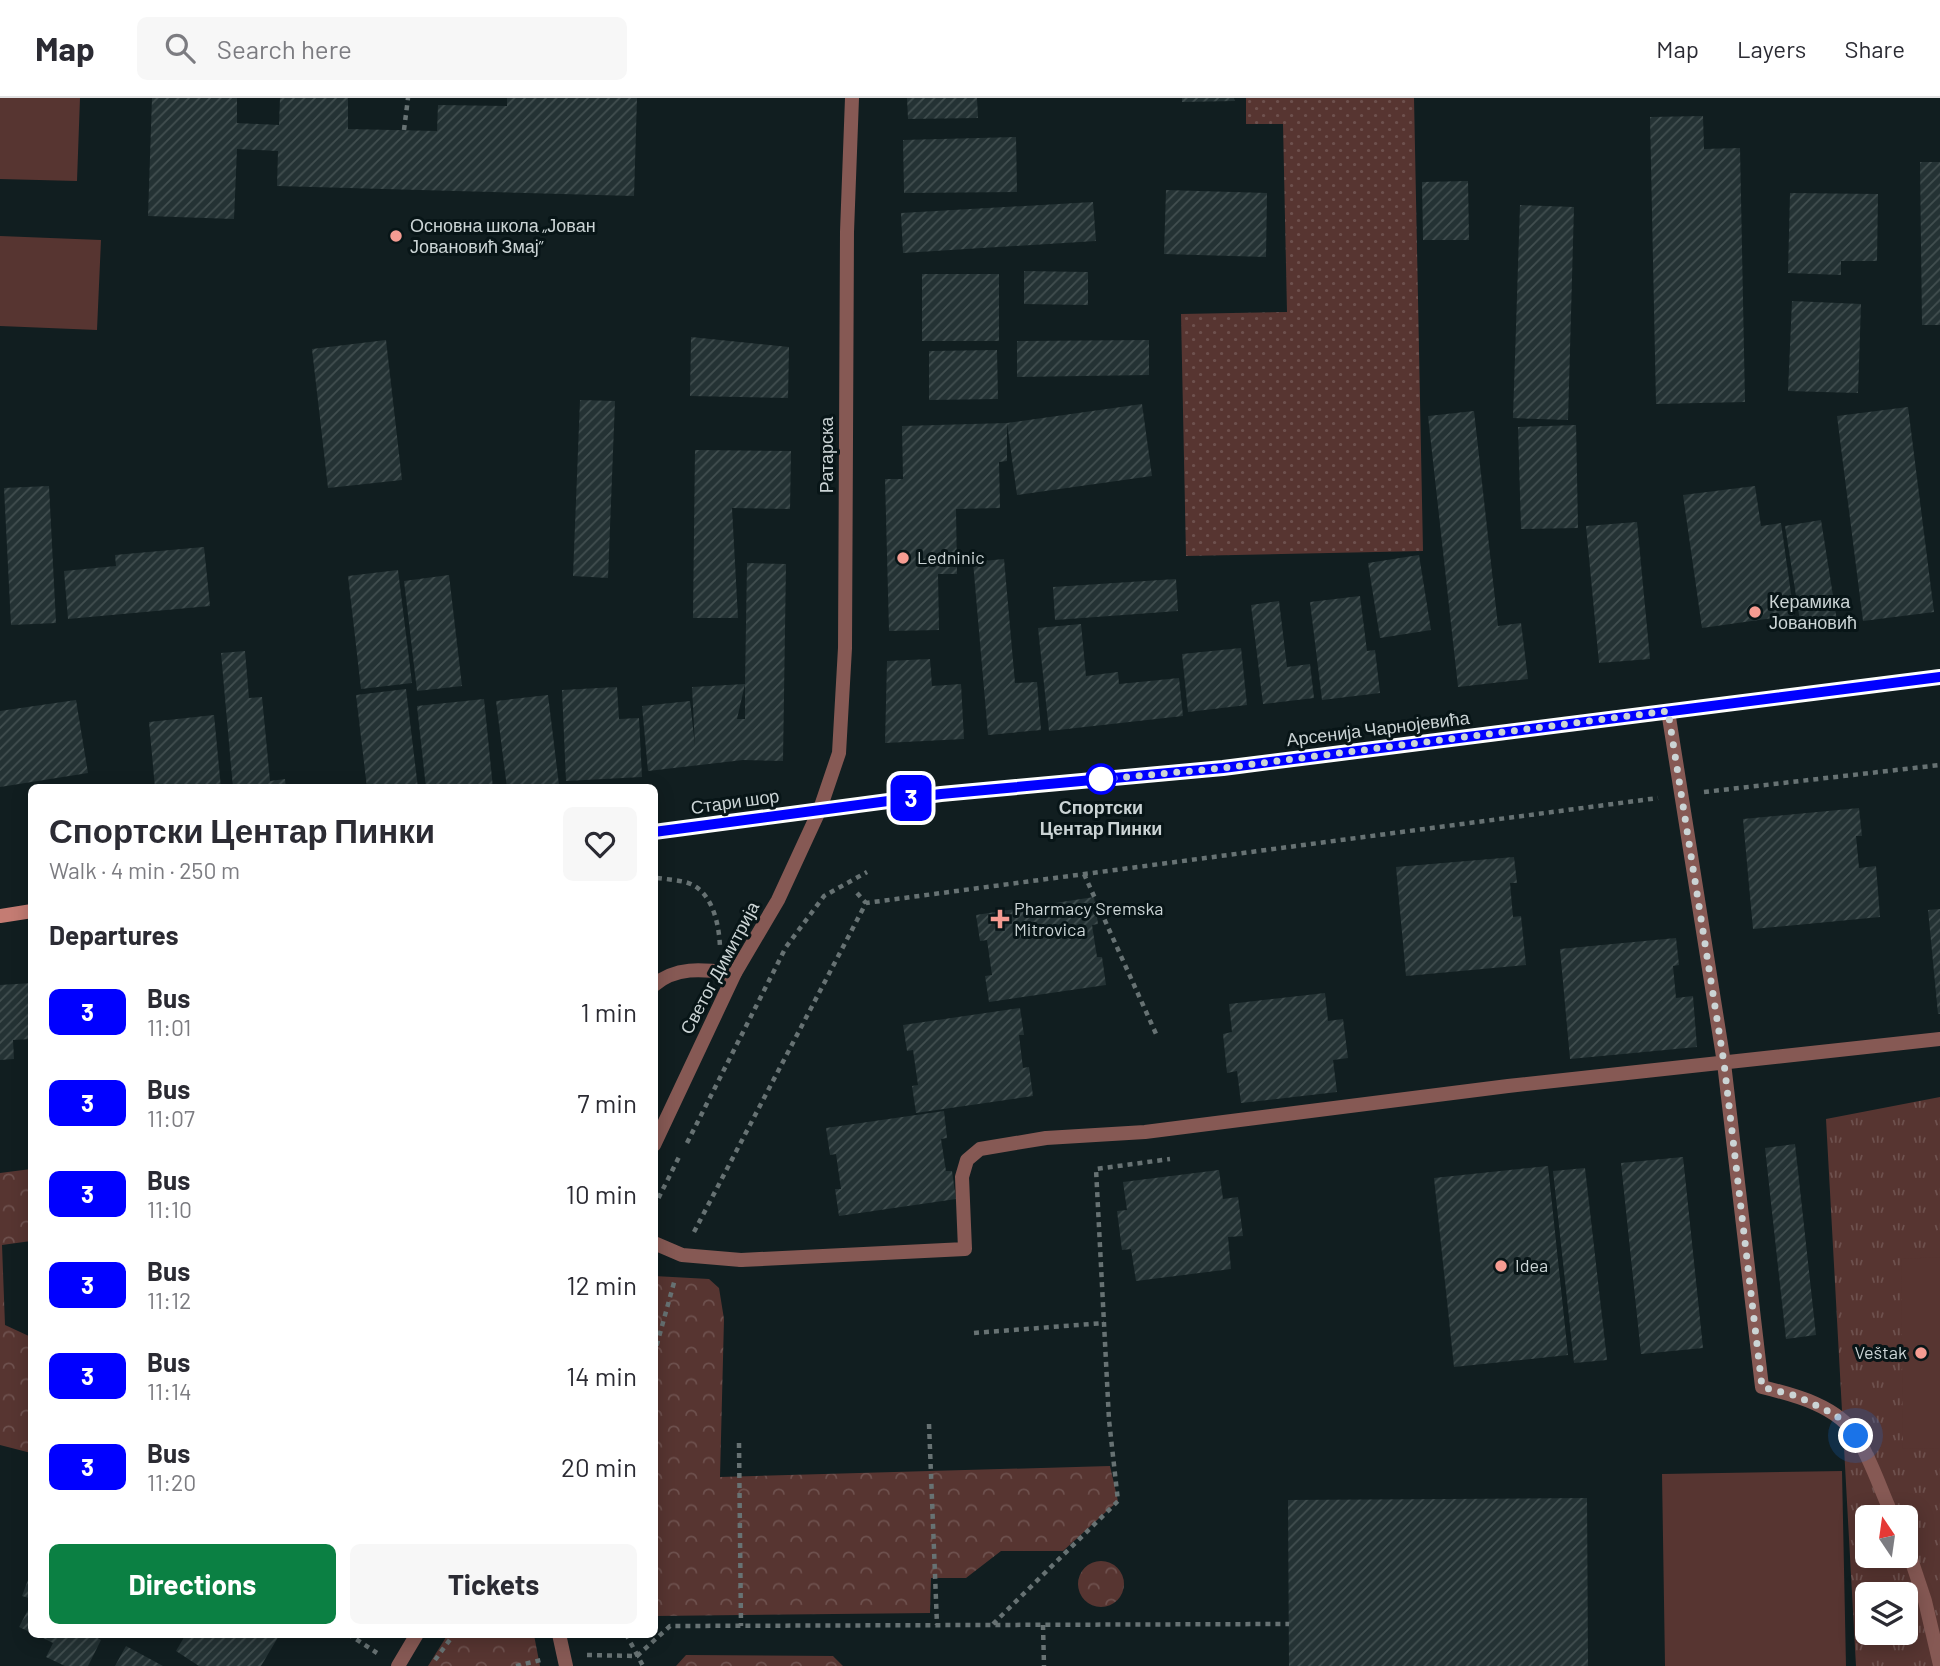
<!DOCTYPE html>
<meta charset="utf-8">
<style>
:root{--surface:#fff;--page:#f7f7f7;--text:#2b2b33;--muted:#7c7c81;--line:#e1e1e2;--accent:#0b8043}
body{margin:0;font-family:Barlow,sans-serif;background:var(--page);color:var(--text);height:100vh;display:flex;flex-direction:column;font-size:26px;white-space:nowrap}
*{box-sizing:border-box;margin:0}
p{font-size:23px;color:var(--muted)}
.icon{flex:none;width:38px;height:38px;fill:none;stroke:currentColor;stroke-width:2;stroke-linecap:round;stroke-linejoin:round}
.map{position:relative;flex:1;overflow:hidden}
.side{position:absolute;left:28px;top:686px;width:630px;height:854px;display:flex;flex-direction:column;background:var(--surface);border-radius:10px;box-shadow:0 4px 18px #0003}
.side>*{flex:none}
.badge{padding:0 14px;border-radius:10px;font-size:24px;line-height:46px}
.needle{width:46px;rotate:347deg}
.controls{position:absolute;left:1855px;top:1407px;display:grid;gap:14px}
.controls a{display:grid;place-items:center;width:63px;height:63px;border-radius:10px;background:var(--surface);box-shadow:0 4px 18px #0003;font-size:35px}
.you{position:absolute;width:35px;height:35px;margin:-18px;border:5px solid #fff;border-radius:50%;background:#1a73e8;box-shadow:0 0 0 10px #1a73e833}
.map>.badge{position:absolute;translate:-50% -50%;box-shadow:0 0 0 4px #fff}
h2{padding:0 21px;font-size:26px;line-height:63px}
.round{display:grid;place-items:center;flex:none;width:74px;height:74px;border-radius:10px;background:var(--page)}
.overview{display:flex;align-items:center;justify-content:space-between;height:119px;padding:0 21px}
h1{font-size:33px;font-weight:700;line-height:52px}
.action{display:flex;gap:14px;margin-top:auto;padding:14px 21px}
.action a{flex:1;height:80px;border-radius:10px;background:var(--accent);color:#fff;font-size:28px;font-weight:700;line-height:80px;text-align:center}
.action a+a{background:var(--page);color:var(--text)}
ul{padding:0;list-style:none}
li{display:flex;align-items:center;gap:21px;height:91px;padding:0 21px}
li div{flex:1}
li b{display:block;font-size:26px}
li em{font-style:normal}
li .badge{min-width:77px;font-weight:700;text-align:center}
header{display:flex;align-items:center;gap:42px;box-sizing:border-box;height:98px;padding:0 35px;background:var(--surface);border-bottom:2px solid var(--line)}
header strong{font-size:33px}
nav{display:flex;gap:38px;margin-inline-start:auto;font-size:24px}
.search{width:490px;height:63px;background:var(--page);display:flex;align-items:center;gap:18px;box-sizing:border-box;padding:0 24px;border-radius:10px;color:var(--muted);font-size:26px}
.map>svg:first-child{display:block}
.grass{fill:url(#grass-tufts);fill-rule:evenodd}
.forest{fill:url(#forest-crowns)}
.garden{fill:url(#garden-dots)}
.pitch{fill:#573531}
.building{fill:url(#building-hatch);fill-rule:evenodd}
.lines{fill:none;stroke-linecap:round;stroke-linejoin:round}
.path{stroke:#677273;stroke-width:4.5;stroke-dasharray:5 5;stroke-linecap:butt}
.service{stroke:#865954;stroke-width:14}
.minor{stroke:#865954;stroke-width:14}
.secondary{stroke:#c47c73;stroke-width:14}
.line-casing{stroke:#fff;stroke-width:16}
.line{stroke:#00f;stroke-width:10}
.walk{stroke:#cbd4d5;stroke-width:7;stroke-dasharray:0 12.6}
.poi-dot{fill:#f59c92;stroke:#081517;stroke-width:2.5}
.stop-dot{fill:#fff;stroke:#00f;stroke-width:3.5}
.labels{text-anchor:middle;stroke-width:6;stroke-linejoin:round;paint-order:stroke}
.poi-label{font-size:18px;fill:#cbd4d5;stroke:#081517;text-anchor:start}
.street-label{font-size:18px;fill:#cbd4d5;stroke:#081517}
.stop-label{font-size:18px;font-weight:bold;fill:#cbd4d5;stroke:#081517}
</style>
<header>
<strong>Map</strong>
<div class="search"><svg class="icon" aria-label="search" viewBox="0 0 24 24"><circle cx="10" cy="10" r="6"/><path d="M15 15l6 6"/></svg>Search here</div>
<nav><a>Map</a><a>Layers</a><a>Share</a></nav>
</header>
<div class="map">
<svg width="1940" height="1568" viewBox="0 0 1940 1568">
<defs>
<pattern id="grass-tufts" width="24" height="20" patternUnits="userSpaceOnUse" patternTransform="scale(1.75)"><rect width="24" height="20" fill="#573531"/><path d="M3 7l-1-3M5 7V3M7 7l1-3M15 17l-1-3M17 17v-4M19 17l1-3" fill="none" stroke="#6e514e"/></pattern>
<pattern id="forest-crowns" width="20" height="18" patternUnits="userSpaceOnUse" patternTransform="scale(1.75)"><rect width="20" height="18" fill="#573531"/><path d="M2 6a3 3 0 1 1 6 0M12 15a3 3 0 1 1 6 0" fill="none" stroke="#6e514e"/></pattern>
<pattern id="garden-dots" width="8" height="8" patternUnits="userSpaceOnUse" patternTransform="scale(1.75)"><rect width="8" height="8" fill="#573531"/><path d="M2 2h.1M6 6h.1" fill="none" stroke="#6e514e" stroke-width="1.8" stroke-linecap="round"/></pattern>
<pattern id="building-hatch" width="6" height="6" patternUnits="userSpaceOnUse" patternTransform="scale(1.75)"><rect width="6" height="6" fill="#243234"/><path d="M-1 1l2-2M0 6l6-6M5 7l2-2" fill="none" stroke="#424f50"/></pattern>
</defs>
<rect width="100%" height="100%" fill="#111e20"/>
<path class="grass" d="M1940,999V1568H1856L1826,1021ZM1867,1419H1906V1458H1867ZM1867,1496H1906V1535H1867Z"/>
<path class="forest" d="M31,1071V1143L2,1147L5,1227L31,1239V1355L0,1347V1075Z
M654,1178L709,1181L719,1190L724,1221L720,1379L1110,1368L1118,1403L1063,1453H1001L966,1480H931L930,1515L655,1518Z
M1078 1486a23 23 0 1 1 46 0a23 23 0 1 1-46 0Z
M448,1536L534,1537L540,1568H428Z
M686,1557L833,1558L843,1568H676Z"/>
<path class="garden" d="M1246,0H1414L1423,453L1186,458L1181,216L1287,214L1283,26H1246Z"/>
<path class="pitch" d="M0,0H80L77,83L0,81Z
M0,138L101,142L97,232L0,228Z
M1940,1159V1350L1903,1351L1901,1161Z
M1842,1373L1846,1568H1665L1662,1376Z"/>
<path class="building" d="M152,0H237V25L279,27L280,0H348V31L437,33L438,7L507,8V0H637L634,98L277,88L278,53L237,51L234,121L148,118Z
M907,0H977L978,20L908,21Z
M1182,0H1234L1235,3L1182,4Z
M1703,18L1704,51L1740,50L1745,304L1656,306L1650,19Z
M1016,39L1017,94L904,95L903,42Z
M1920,64H1940V227H1922Z
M1468,83L1469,142H1423L1422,84Z
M1166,92L1267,95L1266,159L1164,156Z
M1790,95L1878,96L1877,163H1841V177L1788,175Z
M1093,104L1096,143L903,155L901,115Z
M1520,107L1574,109L1568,322L1513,320Z
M1024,173L1088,174V207L1024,206Z
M922,176H999V243H922Z
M1792,203L1861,206L1858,295L1788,293Z
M691,239L789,249L788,300L690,298Z
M386,242L402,382L328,390L312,251Z
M1149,242V277L1017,279V243Z
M997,252L998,301L929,302V253Z
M580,302L615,303L608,480L573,478Z
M1142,306L1152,378L1017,397L1007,325Z
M1908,309L1934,514L1863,523L1837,318Z
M1474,313L1498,528L1521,525L1528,581L1458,589L1428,318Z
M1007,325V363L999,364L1000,410L956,411L957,476H938L939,532L889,533L885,381H903L902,328Z
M1576,327L1578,430L1521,431L1518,329Z
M695,352L791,353L790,411L732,410L738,520H693Z
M49,388L56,525L11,527L4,390Z
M1755,388L1761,428L1781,425L1794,517L1702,530L1683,397Z
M1821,422L1837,523L1801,529L1785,428Z
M1637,424L1650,561L1599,565L1586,428Z
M204,449L210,508L68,521L64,473L116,468L115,457Z
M1419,457L1431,532L1380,540L1368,465Z
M1004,461L1015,585L1037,584L1041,632L988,637L973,464Z
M747,465L786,466L783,663L743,662L648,673L642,608L690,603L695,648L692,589L745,586ZM745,586V621H737Z
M398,472L412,585L361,591L348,478Z
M449,477L462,588L417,593L404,483Z
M1176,481L1178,513L1055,522L1053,489Z
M1360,498L1367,553L1375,552L1380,595L1322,602L1310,504Z
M1279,503L1287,569L1310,566L1314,600L1263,606L1251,507Z
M1081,526L1086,578L1118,574L1119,586L1179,580L1183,618L1049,633L1038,530Z
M1241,550L1247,607L1188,614L1182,556Z
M245,553L249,600L262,599L270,683L285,681L286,690H233L221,555Z
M930,561L932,588L961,586L964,641L885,645L887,563Z
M617,589L619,621L639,620L642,679L566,683L562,592Z
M406,591L418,690H367L356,597Z
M548,597L559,687L507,690L496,603Z
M484,601L493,690H426L417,608Z
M76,602L88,675L0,689V613Z
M214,617L221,690H155L149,624Z
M1859,710L1862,738H1856L1859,770L1876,768L1880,819L1753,831L1743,721Z
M1514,759L1517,785H1510L1513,819L1521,818L1526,867L1406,878L1396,769Z
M1094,799L1098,826L1092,827L1097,859H1102L1106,887L989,904L985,878L992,877L987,842L980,843L976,817Z
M1940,811V916H1938L1928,812Z
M1676,840L1679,867L1673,868L1676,900L1693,898L1697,949L1570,961L1560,851Z
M32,885V941L13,942L14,961L0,962V887Z
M1325,895L1328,923L1343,921L1348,960L1333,962L1337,994L1241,1005L1237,973L1227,975L1223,936L1232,934L1229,906Z
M1020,910L1024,937H1019L1023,970L1029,969L1033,998L916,1015L912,988L918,987L913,952L907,953L903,927Z
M944,1013L947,1040L941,1041L946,1073H952L956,1101L839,1118L835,1091H841L836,1056L830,1057L826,1030Z
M1795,1046L1816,1237L1786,1241L1765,1050Z
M1683,1059L1703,1250L1641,1256L1621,1065Z
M1548,1068L1568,1257L1454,1269L1434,1080Z
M1585,1070L1607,1262L1574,1265L1553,1073Z
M1219,1072L1223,1101L1238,1099L1243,1138L1228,1139L1231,1171L1136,1183L1131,1151L1122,1152L1117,1113L1127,1112L1123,1084Z
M1587,1400L1588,1568H1289L1288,1402Z
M31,1474H32V1501L22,1498Z
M32,1504V1535L19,1529Z
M35,1536H90L101,1542L88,1568H65L46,1559L53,1545Z
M186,1536H280L261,1568H199L176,1553Z
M126,1548L163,1568H115Z"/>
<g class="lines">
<path class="path" d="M404,32L408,0
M1704,694L1940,667
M1084,776L1157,938
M657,780C666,781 676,782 685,784C712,791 719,825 720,849
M857,795L866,805
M687,1045L786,849L824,798L867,774
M654,1109L679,1059
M694,1134L866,805L1658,700
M974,1235L1104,1225
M654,1257L675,1181
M929,1326L937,1527
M739,1345L741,1528
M993,1526L1118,1403L1109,1322L1096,1071L1170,1061
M1043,1527L1044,1568
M348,1536L377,1555
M626,1536L643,1568
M587,1557L637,1558L670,1528L1289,1526
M435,1562L454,1536
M516,1568L541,1562"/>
<path class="service" d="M1668,613L1724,965L1762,1289C1795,1297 1838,1308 1857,1339C1872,1364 1881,1393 1893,1419
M654,887C678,867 706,872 735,875
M654,1145L682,1157L741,1162
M1906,1446L1925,1503L1940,1567"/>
<path class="minor" d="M654,1047L735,875L778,802L820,711L839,655L845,550L847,134L852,0
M741,1162L965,1151L962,1079L967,1062L980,1051L1046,1040L1145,1034L1508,988L1940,941
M559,1536L566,1568
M398,1568L417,1536"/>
<path class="secondary" d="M654,734L941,696L1223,670L1940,579
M0,818L32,813"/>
</g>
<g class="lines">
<defs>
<path id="line" d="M654,734L941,696L1223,670L1940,579"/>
</defs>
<use href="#line" class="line-casing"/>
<use href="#line" class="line"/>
<path class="walk" d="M1101,681L1095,682L1223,670L1668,613L1724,965L1762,1289L1797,1298L1836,1317L1856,1338"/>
</g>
<g class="poi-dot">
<circle cx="396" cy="138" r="7"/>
<circle cx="903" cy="460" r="7"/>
<circle cx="1755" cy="514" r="7"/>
<path d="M996.5 810.5h7v7h7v7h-7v7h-7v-7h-7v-7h7z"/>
<circle cx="1501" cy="1168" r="7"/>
<circle cx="1921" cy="1255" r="7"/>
</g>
<circle class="stop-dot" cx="1101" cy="681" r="14"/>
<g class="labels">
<g class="poi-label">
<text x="410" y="134">Основна школа „Јован<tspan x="410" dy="21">Јовановић Змај”</tspan></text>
<text x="917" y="466">Ledninic</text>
<text x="1769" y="510">Керамика<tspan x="1769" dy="21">Јовановић</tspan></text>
<text x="1014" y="817">Pharmacy Sremska<tspan x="1014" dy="21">Mitrovica</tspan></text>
<text x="1515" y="1174">Idea</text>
<text x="1907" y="1261" text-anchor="end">Veštak</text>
</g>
<g class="street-label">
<text transform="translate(827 357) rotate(-90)" y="6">Ратарска</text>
<text transform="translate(1378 631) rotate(-7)" y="6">Арсенија Чарнојевића</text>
<text transform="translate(735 704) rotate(-8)" y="6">Стари шор</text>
<text transform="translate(720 870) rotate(-62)" y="6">Светог Димитрија</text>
</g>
<g class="stop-label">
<text x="1101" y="716">Спортски<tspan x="1101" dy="21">Центар Пинки</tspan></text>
</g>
</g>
</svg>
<div class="controls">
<a><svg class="needle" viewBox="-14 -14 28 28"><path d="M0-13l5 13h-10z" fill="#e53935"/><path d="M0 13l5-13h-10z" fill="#7c7c81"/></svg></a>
<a><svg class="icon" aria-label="layers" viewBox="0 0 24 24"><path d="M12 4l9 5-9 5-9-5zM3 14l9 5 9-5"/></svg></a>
</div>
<div class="you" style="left:1856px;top:1338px"></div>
<b class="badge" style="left:911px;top:700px;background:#00f;color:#fff">3</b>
<section class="side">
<div class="overview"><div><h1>Спортски Центар Пинки</h1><p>Walk · 4 min · 250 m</p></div><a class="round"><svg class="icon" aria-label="heart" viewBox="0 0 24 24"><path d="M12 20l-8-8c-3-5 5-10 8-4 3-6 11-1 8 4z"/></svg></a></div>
<h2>Departures</h2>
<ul>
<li><span class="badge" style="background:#00f;color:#fff">3</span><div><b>Bus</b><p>11:01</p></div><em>1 min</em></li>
<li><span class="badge" style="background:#00f;color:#fff">3</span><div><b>Bus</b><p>11:07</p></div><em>7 min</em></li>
<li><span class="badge" style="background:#00f;color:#fff">3</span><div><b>Bus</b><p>11:10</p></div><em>10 min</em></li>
<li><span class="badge" style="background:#00f;color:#fff">3</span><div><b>Bus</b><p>11:12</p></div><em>12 min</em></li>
<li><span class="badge" style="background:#00f;color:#fff">3</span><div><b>Bus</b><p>11:14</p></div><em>14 min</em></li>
<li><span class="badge" style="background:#00f;color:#fff">3</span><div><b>Bus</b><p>11:20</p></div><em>20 min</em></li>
</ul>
<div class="action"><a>Directions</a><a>Tickets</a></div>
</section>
</div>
